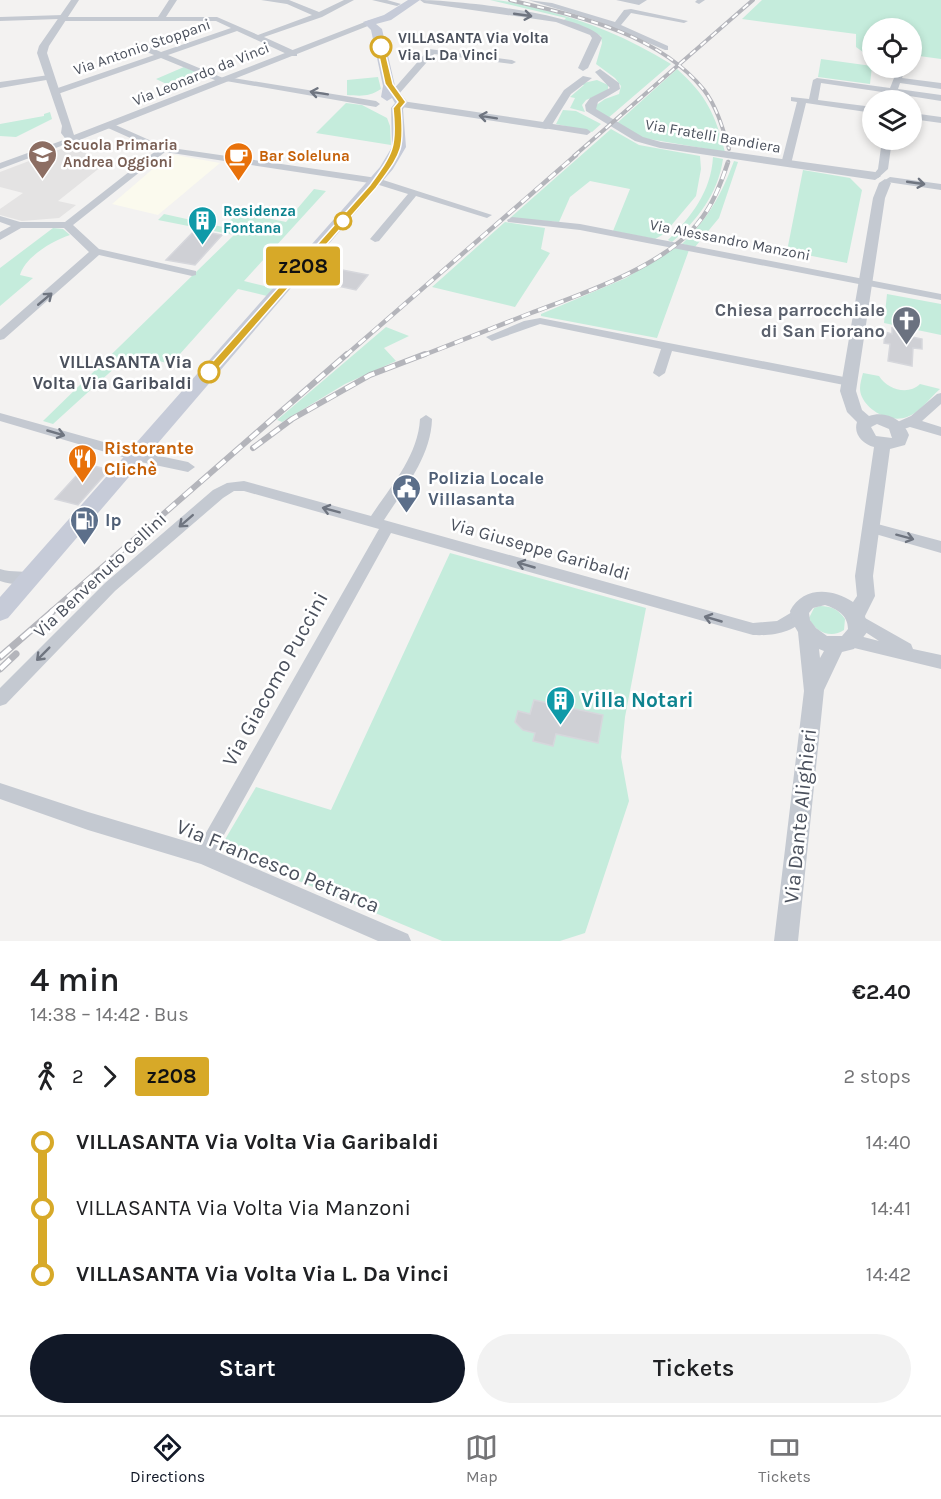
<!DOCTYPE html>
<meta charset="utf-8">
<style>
:root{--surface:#fff;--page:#f2f2f2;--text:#202124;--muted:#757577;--line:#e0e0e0;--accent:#111827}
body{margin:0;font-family:Karla,sans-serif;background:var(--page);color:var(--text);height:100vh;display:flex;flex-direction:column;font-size:22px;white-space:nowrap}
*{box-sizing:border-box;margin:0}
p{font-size:20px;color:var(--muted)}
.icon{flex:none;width:33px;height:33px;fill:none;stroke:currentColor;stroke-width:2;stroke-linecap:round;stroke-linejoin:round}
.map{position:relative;height:941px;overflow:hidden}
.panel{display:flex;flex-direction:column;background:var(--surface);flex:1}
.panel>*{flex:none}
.badge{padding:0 12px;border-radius:4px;font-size:21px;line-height:39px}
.fabs{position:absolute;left:862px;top:18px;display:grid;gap:12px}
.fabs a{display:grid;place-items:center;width:60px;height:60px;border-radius:50%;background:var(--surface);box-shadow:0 3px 9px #0003;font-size:30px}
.map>.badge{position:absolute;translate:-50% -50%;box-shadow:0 0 0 3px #fff}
.legs{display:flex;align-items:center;gap:9px;height:66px;padding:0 30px;font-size:20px}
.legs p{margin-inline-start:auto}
.head{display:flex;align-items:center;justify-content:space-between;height:102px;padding:0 30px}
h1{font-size:33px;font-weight:600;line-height:45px}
.action{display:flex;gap:12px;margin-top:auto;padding:12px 30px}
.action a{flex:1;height:69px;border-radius:36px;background:var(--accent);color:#fff;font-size:24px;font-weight:600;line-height:69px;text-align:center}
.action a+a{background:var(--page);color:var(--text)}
ul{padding:0 30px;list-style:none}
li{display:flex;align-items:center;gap:21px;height:66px;font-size:22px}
li i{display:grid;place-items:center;width:9px;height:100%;margin:0 8px;background:currentColor}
li i::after{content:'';width:15px;height:15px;margin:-8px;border:4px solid;border-radius:50%;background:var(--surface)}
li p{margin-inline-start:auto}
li:first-child i{background:linear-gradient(#0000 50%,currentColor 0)}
li:last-child i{background:linear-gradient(currentColor 50%,#0000 0)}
.menu{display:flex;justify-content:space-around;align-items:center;height:84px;border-top:2px solid var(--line);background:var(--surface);font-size:16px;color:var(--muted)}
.menu a{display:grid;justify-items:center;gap:3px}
.menu .on{color:var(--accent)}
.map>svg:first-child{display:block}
.commercial{fill:#fbfaee}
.education{fill:#e4e3e3}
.green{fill:#c5ecdc}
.building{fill:#cfd0d5;stroke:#d6d7dc;stroke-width:1.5}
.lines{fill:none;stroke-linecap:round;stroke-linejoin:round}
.minor{fill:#c4c9d1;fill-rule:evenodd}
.tertiary{fill:#c4c9d1;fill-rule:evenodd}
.secondary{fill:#c6cbd8;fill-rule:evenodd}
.rail-far3-casing{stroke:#b4b5bb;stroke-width:4}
.rail-far2-casing{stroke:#b4b5bb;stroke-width:4.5}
.rail-far1-casing{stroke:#b4b5bb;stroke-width:6}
.rail-casing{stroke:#b4b5bb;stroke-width:7}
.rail-far3{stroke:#fff;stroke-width:2;stroke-dasharray:7;stroke-linecap:butt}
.rail-far2{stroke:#fff;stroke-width:3;stroke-dasharray:9;stroke-linecap:butt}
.rail-far1{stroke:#fff;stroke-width:4;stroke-dasharray:11;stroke-linecap:butt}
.rail{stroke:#fff;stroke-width:4.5;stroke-dasharray:14;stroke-linecap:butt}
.oneway{stroke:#6f7580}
.line-1{fill:#d7a928;stroke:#fff;stroke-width:1.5}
.stop-1-dot{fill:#fff;stroke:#d7a928;stroke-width:3}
.labels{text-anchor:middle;stroke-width:5;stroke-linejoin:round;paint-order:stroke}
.far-stop-label{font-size:15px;font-weight:bold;fill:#4b515d;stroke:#fff;text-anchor:start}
.far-street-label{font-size:15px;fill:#4b515d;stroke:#fff}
.far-education-label{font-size:15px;font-weight:bold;fill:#785e54;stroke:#fff;text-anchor:start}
.far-food-label{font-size:15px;font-weight:bold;fill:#c56008;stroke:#fff;text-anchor:start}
.far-culture-label{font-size:15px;font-weight:bold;fill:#0d838f;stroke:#fff;text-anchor:start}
.worship-label{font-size:18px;font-weight:bold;fill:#5b616d;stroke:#fff;text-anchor:end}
.stop-label{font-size:18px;font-weight:bold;fill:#4b515d;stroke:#fff;text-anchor:end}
.food-label{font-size:18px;font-weight:bold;fill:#c56008;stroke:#fff;text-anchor:start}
.service-label{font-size:18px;font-weight:bold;fill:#4e5e75;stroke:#fff;text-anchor:start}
.street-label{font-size:18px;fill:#4b515d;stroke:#fff}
.near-street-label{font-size:21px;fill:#4b515d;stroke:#fff}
.near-culture-label{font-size:21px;font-weight:bold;fill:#0d838f;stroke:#fff;text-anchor:start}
</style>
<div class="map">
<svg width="941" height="941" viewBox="0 0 941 941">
<rect width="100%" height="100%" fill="#f3f2f1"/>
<path class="commercial" d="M170,154L220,163L158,215L112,204Z"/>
<path class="education" d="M74,144L102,166L58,201L76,205L59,218L22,221L0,215V209L23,193L0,187V172Z"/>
<path class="green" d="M490,0C507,0 523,5 540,9C587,21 629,38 671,64L607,119L596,111L595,106L605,99L619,94L621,86L615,78L596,64L602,43L601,36L584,27L564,20L566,18Z
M762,0H941V59L912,55V28H873V54L863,52L856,47V34L742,19Z
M821,59L872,66L870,84L818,77Z
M184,67L206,76L177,89L156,79Z
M677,69C707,96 715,114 725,152L643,138L616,124Z
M378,77L381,89C369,97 361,96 347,95V80Z
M597,80L608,85V91L586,100L582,105L585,112L570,108L575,98L570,97L584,85L579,84Z
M346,103L362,105L387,118L390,126L391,145L316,133Z
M563,110L576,111L601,124L592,132L556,124Z
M50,112L52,119L16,137L0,136V124L44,116V114Z
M611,129L639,145L700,156L701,169L696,196L664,234L655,239L613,231L630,189L590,181L570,197L559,222L510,218Z
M713,157L723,159C718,193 698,220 672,242L668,240C691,217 711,192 713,157Z
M734,161L738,162L719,218L695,247L682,244C707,220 722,194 734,161Z
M803,170L850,178L862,190L847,263L787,251Z
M314,189L326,191L244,281L273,288L267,296L238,289L171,364L130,354L53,424L43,421L234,235L158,220L164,214L223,227L239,212L286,222Z
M505,222L545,228L541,249L550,253L515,307L432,287Z
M53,228L63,229L70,235C52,241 25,257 20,275L33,278L0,306V268Z
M676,247L689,250L657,338L541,316V314L626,278Z
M887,294L941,304V335L884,323Z
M386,327L409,336L384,348L396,361L345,384L282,422L277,420Z
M863,373L879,376C887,389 908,396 920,384L940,389C930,398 919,413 907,417C891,423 869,412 862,397C858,389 861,381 863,373Z
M450,553L646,608L625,717L621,757L629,801L585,933L560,941H442L220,848L256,787L331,810Z
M820,606C831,606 838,609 845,619L844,630C831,639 815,632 809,618L814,608Z"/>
<path class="building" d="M195,230L222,235L195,265L166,260Z
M327,267L368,275L356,290L315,281Z
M892,328L912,332V337L922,339V349L913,348L912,366L888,361L890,344L884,343L885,332L892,334Z
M87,464L109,470L78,505L55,499Z
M534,700L603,715L598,743L556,734L553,746L533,741L535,733L523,730L515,722L518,711L530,714Z"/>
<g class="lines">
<path class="minor" d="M169,0H177L166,17H217L258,35L312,15L287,4L261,0H289L319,12L344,0H354L322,17L264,37L297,52V56H291L237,31L168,55L223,78L227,77L376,101L380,104L376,107L226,81L222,83L161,58L55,95L52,94V90L154,55L137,48V44H143L161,52L231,28L216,21H62L59,19L0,21V17L63,15L67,17H158Z
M372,0H387L401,4L397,6Z
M528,0L552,3L615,22L624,10L631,9L688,21L684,23L631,13L621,25L668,46V50H665L597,21Z
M616,0H647L639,5Z
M697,0H705L699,4L695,2Z
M429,49L512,60L516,62L512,64L434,54L398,95H392V91Z
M898,68H906L902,78L941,83V89L900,83L898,89L941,95V101L897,94L896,100H888L889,93L821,83L818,100L873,107V113L806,103L791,164L783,166L781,164L797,102L791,101V97L809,99L813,80L817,78L890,88Z
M49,75L53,77L52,79L0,88V82Z
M912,113L941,117V123L912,119Z
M111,123L165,147L377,178L492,215L487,218L416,196L379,241L375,242L370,239L408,194L376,184L165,152L73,225L99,249L196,271V275L192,276L99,255L4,339L0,340V330L89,252L64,228H21L0,240V232L11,226L0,222V216L20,222H65L157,150L108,128L107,126Z
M546,123L587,129L591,132L587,135L543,128V124Z
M69,138L77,140L0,169V163Z
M882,140H892L888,169L878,178L873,175L878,169Z
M890,177L941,184V190L887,182L885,180Z
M512,217L580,224L941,294V300L580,230L508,222L507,220Z
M540,318L849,378L855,382L849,386L672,351L665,373L659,377L653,373L661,349L540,324L492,341L486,337L524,321Z
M941,393V404L922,421L941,427V436L910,427L898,431L893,430L892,427L893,424L911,416L937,394Z
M0,413L136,451L188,462L195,467L188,472L136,461L0,421Z
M426,415L432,419C431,457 404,489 384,520L753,623L777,621L799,608L804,610L807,614C797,633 772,636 753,635L391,533L215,851L408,934L411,941H378L201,864L88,830L0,799V783L88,812L199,845L379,529L244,491H234L223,498L115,591L6,704L0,706V688L105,583L213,490L227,483L244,481L371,516C391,486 418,456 420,419Z
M870,522L941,541V553L865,531L863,527L865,523Z
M0,569C12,573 25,570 36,574L38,578L36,582C24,586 12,585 0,581Z
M858,614L911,644L913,649L941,655V669L846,646L844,641L846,636L852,634L879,641L853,624L850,620L853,616Z"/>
<path class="tertiary" d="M71,0H79L49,46L47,53L74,135L370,20L378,22L72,143L68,142L61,133L62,126L37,53L39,46Z
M420,0C453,0 583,13 602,38L588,68L583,71L578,68L592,38L590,35L556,22L424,3Z
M600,69L619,83L620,89L598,102L596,109L643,137L661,142L875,172L881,176L875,180L660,148L635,141L586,111L585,105L590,98L610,88L595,72Z
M583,76L592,78L571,94L550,128L546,129L402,107L397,104L402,101L543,122L564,90Z
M885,179L891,183L885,198L856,391L862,410L869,416C885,410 903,419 909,435L905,445L890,449L873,576L875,596L865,616L868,631L854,649L842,652L824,690L798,941H774L804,691L798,632L792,622L790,611C803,586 832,588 853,602L857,596L855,576L874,447C863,444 853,434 857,422L847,412L840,391L873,198L879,183ZM877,424L889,429L892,438L876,436L871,427ZM825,605C837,609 848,615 848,629L842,636H827L816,628L810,620L809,613L813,608ZM819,649L824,651L820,658Z"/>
<path class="secondary" d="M408,0H420L391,20L376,24L382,29L395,86L408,103L403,109L406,147L393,169L8,618L0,621V597L380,167L392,147L391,108L395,103L392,98L387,101L381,97L383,86L371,30L363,22L384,15Z"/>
<defs>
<path id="rail-far3" d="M510,0C577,16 658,33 704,90C717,107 723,129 729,149
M574,156L753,0"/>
<path id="rail-far2" d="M345,356L576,155
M421,356C458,342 495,327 531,313C582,294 665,266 698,223C713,205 721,183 728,162"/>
<path id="rail-far1" d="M253,448L292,419L370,375L425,354
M51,612L347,354"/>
<path id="rail" d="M0,657L53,611
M0,669L16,654"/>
</defs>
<use href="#rail-far3" class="rail-far3-casing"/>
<use href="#rail-far2" class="rail-far2-casing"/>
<use href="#rail-far1" class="rail-far1-casing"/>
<use href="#rail" class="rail-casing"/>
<use href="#rail-far3" class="rail-far3"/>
<use href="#rail-far2" class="rail-far2"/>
<use href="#rail-far1" class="rail-far1"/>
<use href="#rail" class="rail"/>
</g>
<defs><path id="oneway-shaft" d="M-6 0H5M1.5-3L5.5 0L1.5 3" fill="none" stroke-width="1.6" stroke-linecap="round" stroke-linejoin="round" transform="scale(1.5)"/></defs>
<g class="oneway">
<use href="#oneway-shaft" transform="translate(523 15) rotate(8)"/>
<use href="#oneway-shaft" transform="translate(319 93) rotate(-171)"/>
<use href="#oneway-shaft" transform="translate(488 117) rotate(-171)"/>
<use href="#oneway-shaft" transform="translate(916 183) rotate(8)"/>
<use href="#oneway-shaft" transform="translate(45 299) rotate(-40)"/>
<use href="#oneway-shaft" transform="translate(56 433) rotate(16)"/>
<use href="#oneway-shaft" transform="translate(331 510) rotate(-165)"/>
<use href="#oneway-shaft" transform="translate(186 521) rotate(139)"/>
<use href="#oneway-shaft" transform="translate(905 537) rotate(15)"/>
<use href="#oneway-shaft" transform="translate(526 565) rotate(-164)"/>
<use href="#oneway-shaft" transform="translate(713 619) rotate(-164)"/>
<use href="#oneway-shaft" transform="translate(43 654) rotate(135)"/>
</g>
<path class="line-1" d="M381,45L384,47L393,84L406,102L401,108C405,152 401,153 376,188L213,374H206V369L370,185C393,153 397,148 393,108L398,102L385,84L377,47Z"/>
<defs>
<symbol id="school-pin" viewBox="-11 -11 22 30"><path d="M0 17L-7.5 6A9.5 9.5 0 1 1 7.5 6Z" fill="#8d6e63" stroke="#fff"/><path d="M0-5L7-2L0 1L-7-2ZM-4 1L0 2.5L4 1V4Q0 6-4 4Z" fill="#fff"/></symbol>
<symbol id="cafe-pin" viewBox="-11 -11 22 30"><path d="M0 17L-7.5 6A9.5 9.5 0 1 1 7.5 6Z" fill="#e8710a" stroke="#fff"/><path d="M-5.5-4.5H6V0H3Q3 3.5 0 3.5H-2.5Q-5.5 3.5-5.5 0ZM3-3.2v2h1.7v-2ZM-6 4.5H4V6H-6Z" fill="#fff"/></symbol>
<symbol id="building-pin" viewBox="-11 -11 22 30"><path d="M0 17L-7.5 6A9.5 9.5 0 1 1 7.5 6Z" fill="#0f9aa8" stroke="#fff"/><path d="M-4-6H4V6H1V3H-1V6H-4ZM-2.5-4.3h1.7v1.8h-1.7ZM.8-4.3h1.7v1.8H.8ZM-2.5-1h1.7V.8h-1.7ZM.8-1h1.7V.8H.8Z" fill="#fff"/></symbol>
<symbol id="church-pin" viewBox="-11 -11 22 30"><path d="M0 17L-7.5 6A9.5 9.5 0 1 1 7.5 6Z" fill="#6b7280" stroke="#fff"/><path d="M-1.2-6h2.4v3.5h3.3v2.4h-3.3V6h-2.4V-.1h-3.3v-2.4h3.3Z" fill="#fff"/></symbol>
<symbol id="restaurant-pin" viewBox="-11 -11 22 30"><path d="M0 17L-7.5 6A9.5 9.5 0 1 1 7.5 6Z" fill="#e8710a" stroke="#fff"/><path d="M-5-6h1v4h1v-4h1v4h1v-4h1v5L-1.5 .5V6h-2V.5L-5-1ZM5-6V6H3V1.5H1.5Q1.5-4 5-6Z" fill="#fff"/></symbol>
<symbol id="civic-pin" viewBox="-11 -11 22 30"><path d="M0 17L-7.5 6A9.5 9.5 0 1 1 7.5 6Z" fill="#5c6f8a" stroke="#fff"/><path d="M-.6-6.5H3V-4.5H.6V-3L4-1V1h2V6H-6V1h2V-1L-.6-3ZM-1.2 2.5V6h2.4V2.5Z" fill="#fff"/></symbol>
<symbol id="fuel-pin" viewBox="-11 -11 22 30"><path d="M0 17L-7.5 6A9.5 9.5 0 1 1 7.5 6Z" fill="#5c6f8a" stroke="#fff"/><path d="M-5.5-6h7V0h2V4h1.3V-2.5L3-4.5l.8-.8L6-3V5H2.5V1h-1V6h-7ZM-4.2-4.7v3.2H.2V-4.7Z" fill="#fff"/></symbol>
</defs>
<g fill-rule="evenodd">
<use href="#school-pin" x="26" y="138" width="33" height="45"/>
<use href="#cafe-pin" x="222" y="140" width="33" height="45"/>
<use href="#building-pin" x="186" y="204" width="33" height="45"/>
<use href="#church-pin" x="890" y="304" width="33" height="45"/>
<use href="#restaurant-pin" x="66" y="442" width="33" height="45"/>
<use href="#civic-pin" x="390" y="472" width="33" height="45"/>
<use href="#fuel-pin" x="68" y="504" width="33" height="45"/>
<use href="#building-pin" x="544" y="684" width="33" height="45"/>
</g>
<g class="stop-1-dot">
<circle cx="381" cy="47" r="10"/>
<circle cx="343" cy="221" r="8"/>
<circle cx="209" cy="372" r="10"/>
</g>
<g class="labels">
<g class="far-stop-label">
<text x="398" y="43">VILLASANTA Via Volta<tspan x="398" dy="17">Via L. Da Vinci</tspan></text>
</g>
<g class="far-street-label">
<text transform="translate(142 47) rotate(-19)" y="5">Via Antonio Stoppani</text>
<text transform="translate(201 74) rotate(-22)" y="5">Via Leonardo da Vinci</text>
<text transform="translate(713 136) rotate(10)" y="5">Via Fratelli Bandiera</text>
<text transform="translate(730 240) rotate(11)" y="5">Via Alessandro Manzoni</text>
</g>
<g class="far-education-label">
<text x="63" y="150">Scuola Primaria<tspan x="63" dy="17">Andrea Oggioni</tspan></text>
</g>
<g class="far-food-label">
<text x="259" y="161">Bar Soleluna</text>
</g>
<g class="far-culture-label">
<text x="223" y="216">Residenza<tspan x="223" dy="17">Fontana</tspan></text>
</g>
<g class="worship-label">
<text x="885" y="316">Chiesa parrocchiale<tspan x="885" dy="21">di San Fiorano</tspan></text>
</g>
<g class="stop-label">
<text x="192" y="368">VILLASANTA Via<tspan x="192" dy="21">Volta Via Garibaldi</tspan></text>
</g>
<g class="food-label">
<text x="104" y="454">Ristorante<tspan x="104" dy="21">Clichè</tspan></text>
</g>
<g class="service-label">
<text x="428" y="484">Polizia Locale<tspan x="428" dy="21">Villasanta</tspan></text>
<text x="105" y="526">Ip</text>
</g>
<g class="street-label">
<text transform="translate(540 549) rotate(16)" y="6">Via Giuseppe Garibaldi</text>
<text transform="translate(100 575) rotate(-43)" y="6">Via Benvenuto Cellini</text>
</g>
<g class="near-street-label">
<text transform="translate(275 679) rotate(-61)" y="7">Via Giacomo Puccini</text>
<text transform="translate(800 816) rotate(-84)" y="7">Via Dante Alighieri</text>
<text transform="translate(278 866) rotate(22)" y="7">Via Francesco Petrarca</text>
</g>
<g class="near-culture-label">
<text x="581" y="707">Villa Notari</text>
</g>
</g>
</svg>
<div class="fabs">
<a><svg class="icon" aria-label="locate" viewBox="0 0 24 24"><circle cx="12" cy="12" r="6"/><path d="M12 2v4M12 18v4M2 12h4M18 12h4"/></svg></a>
<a><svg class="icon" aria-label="layers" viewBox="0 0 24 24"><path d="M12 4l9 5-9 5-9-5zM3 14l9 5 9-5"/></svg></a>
</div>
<b class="badge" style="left:303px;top:266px;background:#d7a928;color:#111">z208</b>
</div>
<section class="panel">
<div class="head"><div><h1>4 min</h1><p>14:38 – 14:42 · Bus</p></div><b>€2.40</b></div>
<div class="legs"><svg class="icon" aria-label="walk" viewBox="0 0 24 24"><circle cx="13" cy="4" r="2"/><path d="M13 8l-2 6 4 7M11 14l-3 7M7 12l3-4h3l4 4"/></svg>2<svg class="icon" aria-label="forward" viewBox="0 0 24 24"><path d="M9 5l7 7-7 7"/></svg><b class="badge" style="background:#d7a928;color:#111">z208</b><p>2 stops</p></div>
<ul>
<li><i style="color:#d7a928"></i><b>VILLASANTA Via Volta Via Garibaldi</b><p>14:40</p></li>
<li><i style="color:#d7a928"></i><span>VILLASANTA Via Volta Via Manzoni</span><p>14:41</p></li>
<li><i style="color:#d7a928"></i><b>VILLASANTA Via Volta Via L. Da Vinci</b><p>14:42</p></li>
</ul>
<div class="action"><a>Start</a><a>Tickets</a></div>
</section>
<nav class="menu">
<a class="on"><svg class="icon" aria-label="directions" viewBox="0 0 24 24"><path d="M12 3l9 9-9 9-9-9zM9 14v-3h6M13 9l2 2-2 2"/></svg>Directions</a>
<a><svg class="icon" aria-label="map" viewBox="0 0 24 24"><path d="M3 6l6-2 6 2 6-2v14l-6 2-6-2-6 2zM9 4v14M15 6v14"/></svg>Map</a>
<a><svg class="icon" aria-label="tickets" viewBox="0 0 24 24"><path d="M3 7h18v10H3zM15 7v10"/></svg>Tickets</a>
</nav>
